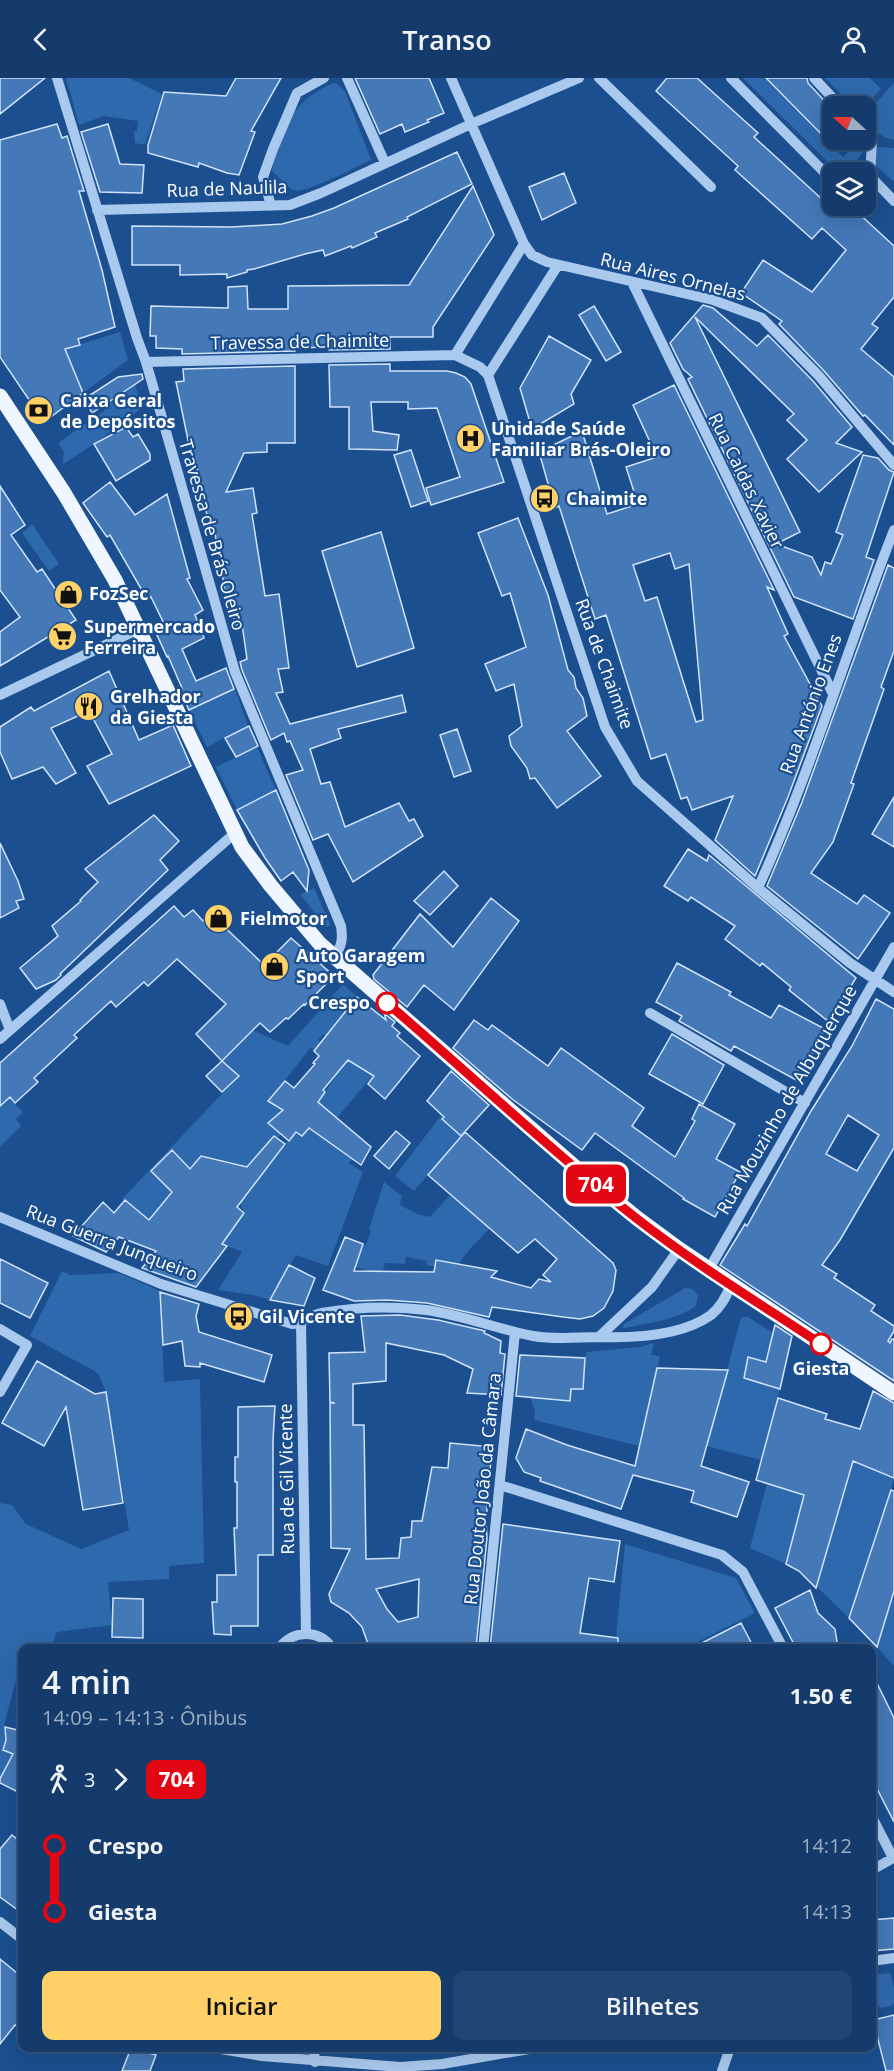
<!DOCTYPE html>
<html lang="pt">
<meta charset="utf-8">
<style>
:root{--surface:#143b6b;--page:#214673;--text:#f1f3f6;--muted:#9dadc1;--line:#33557e;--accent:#ffd166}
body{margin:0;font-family:"Open Sans",sans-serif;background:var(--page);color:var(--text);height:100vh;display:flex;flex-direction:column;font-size:22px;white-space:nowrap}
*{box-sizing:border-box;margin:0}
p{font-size:20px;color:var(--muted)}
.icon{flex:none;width:33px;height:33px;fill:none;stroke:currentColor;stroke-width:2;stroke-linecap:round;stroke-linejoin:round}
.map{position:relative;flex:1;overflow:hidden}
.panel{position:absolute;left:18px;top:1566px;width:858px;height:408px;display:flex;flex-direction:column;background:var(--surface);border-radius:12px;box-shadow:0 6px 24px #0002,0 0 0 2px var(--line)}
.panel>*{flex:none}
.badge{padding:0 12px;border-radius:9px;font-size:21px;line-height:39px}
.needle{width:39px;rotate:291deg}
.tools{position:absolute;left:822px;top:18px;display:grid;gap:12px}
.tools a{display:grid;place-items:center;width:54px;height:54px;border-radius:12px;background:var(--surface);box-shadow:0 6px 24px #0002,0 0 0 2px var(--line);font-size:30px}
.map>.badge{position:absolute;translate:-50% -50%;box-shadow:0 0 0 3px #fff}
.legs{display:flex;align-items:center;gap:9px;height:66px;padding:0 24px;font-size:20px}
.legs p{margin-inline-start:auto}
.summary{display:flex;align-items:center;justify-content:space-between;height:102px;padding:0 24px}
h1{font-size:33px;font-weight:600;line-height:45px}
.primary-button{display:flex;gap:12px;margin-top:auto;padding:12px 24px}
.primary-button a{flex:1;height:69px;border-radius:12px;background:var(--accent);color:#111;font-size:24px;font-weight:600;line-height:69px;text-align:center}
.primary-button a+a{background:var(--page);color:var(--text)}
ul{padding:0 24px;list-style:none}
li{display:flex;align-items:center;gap:21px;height:66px;font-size:22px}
li i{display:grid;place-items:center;width:9px;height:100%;margin:0 8px;background:currentColor}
li i::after{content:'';width:15px;height:15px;margin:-8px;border:4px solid;border-radius:50%;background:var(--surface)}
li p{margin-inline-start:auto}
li:first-child i{background:linear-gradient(#0000 50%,currentColor 0)}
li:last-child i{background:linear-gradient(currentColor 50%,#0000 0)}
header{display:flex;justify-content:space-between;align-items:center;height:78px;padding:0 24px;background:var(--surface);font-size:27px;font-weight:600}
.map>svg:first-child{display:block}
.green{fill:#2e69ad}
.building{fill:#4478b7;stroke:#cfe3fa;stroke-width:1.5;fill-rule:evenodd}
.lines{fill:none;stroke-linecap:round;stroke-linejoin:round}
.minor{stroke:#a9c9ee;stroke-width:10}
.major{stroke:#f0f6ff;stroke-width:15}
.line-1-casing{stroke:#fff;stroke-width:14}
.line-1{stroke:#e30613;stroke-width:9}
.stop-1-dot{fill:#fff;stroke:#e30613;stroke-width:3}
.labels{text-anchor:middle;stroke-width:4.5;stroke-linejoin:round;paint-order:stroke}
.street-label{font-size:18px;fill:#fff;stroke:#1b4f8f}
.poi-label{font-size:18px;font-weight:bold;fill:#fff;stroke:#1b4f8f;text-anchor:start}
.stop-label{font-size:18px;font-weight:bold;fill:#fff;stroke:#1b4f8f;text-anchor:end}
</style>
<header><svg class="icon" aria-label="back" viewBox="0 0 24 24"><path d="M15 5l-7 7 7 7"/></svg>Transo<svg class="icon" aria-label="person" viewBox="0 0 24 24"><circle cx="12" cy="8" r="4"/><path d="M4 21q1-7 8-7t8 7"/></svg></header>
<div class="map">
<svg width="894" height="1993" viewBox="0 0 894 1993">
<rect width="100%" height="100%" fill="#1b4f8f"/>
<path class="green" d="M66,0H129L162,16L145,67L135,65L134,53H137L138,43L104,38L79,47Z
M743,0H764L843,79L861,62H865L867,67C858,83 850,93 831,87Z
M825,0H870L881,11L864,28H853Z
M333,5H336L345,13L371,82C358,88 304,117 293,112C286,108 278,98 272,93C273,85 276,77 279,69C290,36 300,20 333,5Z
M894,5V62C882,59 866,50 866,36Z
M876,69L894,70V104L875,87Z
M120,254L128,282L83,315L65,271Z
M135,306L142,330L94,366L63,386L64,374L58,365L105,332L103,329Z
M32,446L59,486L49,493L22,455Z
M235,611L248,648L207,669L189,632Z
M257,669L276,712L237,732L216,689Z
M314,810L330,846L328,849L325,848L300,816Z
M343,906L357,919L326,959L323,956L318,962L320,965L313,972L311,969L269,1023L283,1032L268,1045L281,1056L268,1073L260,1075L244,1094L175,1109L135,1158L141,1136L122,1121L239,998L222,983L252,952L288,968Z
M402,963L330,1048L311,1033L348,982Z
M9,1020L23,1034L16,1041L21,1048L0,1069V1028Z
M440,1039L461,1058L414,1113L395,1098Z
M309,1050L352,1081L349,1085L363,1094L328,1188L296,1177L270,1222L253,1217L218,1212L242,1174L222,1166L244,1135L240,1125L295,1053L302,1058Z
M384,1104L402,1118L400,1127L417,1136L430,1139L451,1116L490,1150L469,1172L454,1192L426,1187L427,1183L406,1179L405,1186L385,1185L375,1222L350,1223L353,1206L362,1208L367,1192L355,1189L363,1166L366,1167L371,1153L369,1151Z
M62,1193L70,1197L119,1195L160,1213L164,1304L200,1301L204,1485L169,1488V1501L108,1504L112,1547L57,1554L51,1570H22V1579L4,1647L6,1662L3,1672L13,1676L0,1701V1425L12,1427L26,1446L81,1471L129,1452L106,1314L98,1295L30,1258Z
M685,1210L692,1211L698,1217L696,1228C676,1242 648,1245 625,1250L622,1249L624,1246Z
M741,1239H748L773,1255L766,1284L748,1279L744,1300L780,1311L761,1382L707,1368Z
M654,1265L651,1277L660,1278L639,1368L534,1342L535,1333L530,1319L553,1311V1322L570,1323L571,1311H583L586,1274L640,1269Z
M894,1380V1401L849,1540L817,1509L852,1383L886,1397Z
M767,1405L804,1417L786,1486L750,1470Z
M625,1466L736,1500L755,1535L686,1570H615Z
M894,1513V1588L877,1569Z
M890,1895L894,1910V1925L891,1928L880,1930C874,1921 871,1908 872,1897Z"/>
<path class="building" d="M0,0H45L0,36Z
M236,0H281L251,53L255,54L239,97L227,95L199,85L198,89L148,75V67L164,14L226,18Z
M355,0H429L444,35L427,42L429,44L405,54L402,46L380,56Z
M667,0H697L758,55L754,59L836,134L839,131L847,138L854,131L894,168V219L872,246L878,250L861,271L894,299V367L865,337L863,338L824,293L779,246L782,243L741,215L763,182L812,214L846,172L822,150L812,161L735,92L738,88L656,13Z
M766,0H807L808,5L832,31V67Z
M57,46L62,60L67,58L84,113H79L102,192L115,249L78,261L80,267L65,271L83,315L44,344L0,279V62Z
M108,46L120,86L144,87L142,115L100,114L81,54Z
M457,74L472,106L407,139L408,141L375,155L377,159L352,170L351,168L325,178L323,172L305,176L254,191L247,192V194L227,200V196L180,197V187H132V148L232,149L282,146L312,138L334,130Z
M564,95L576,125L542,142L529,109Z
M473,108L494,157L433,249V259H390V271L329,272V269L295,270V273L182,276V271L156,270V258H150L151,228L228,230V209L247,208L248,231H288V208L409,207Z
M703,227L713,230L757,268L768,257L813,303L852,349L836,365L862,374L819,414L787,381L807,362L787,342L794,336L695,239L800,454L776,466L812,479L821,497L825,484L831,486L843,457L836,454L863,377L878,380L889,392L894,394L866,479L874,482L853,541L794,519L688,301L692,299L683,291L670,265Z
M594,228L621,274L606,283L579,237Z
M549,258L591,282L571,316L574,326L532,351L520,310Z
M390,286V293H447L456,295L465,299L471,306L504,404L431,427L426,410L460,399L437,330L408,331V324H371L373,353L399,357L397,372L349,371V329H330L329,287Z
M295,288V365H267V374L244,375L226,414L253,410L257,435L252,436L265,518L279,516L289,590L278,591L283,614L276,615L290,646L402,617L406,634L338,651L341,660L310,671L321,706L330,704L345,749L399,725L409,743L414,741L423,758L353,804L328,756L313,762L286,697L303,692L290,663L287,664L284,655L271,662L242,592L240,584L247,581L242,546L235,547L230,515L226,518L213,444L207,438L201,404L199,405L196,381H193L191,367H189L176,304L184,303L183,291Z
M142,296L143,301L92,335L84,321L118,299Z
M674,307L774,512L767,509L788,556L784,558L822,628L788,719L755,798L715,762L733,718L692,732L687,719L681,721L666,676L651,681L606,537L595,541L559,428L555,430L539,374L582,353L607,436L638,426L626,389L657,379L633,327ZM670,475L675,491L689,486L703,642L696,644L657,519L645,523L633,487Z
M126,349L133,359L138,356L150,376V382L116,403L94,366Z
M411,372L428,423L411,429L394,377Z
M110,404L135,437L167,416L190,500L187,501L203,532L195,537L204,560L182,571L196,603L226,590L234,611L189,632L179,611L182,610L168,578L167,579L157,557L167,552L151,519L147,521L110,457L107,459L83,425Z
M0,408L25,447L11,457L37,494L42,491L76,542L0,588V554L20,539L0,512Z
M518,440L548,517L568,592L574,599L576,610L583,620L587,638L567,653L601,698L557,730L535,700L530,701L527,690L511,668L509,658L522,648L514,606L496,613L485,586L526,569L510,515L502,518L478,455Z
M381,454L414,570L357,589L322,473Z
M888,487L894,490V573L881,609L884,611L851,705L854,706L833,764L811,795L857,826L864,817L890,835L858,881L767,808L802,724Z
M109,593L139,662L173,647L191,688L109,726L87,688L112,676L89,633L51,650L76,695L56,706L43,689L12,701L0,674V649L31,629L34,633Z
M249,648L258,668L236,679L225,660Z
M457,651L471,693L454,699L440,657Z
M276,712L309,792L307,813L293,794L281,803L265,780L237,732Z
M894,719V769L872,756Z
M154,737L179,763L160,782L168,792L60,896L61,897L56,902L36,911L20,890L58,858L52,848L81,823L80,822L98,804L85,791Z
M0,765L18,803L24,821L16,823L19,830L0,840Z
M688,771L707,783L709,777L856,900L829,944L789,912L791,909L762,885L760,888L725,861L735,848L691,819L688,823L664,808Z
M444,793L458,808L430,837L414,823Z
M491,820L519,843L454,932L424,907L407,929L374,901L373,897L420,836L453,869Z
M174,828L184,839L193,832L203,843L211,836L264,887L291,860L334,898L305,927L304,926L288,941L286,940L270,954L260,945L222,983L196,956L226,926L177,881L148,908L144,904L116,929L111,923L74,957L77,960L34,1000L38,1004L15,1025L10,1019L0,1028V985Z
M677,885L731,914L729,917L771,940L779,927L825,951L798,1003L734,968L731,973L679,943L682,938L656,924Z
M357,919L386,942L384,935L395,944L392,948L400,955L397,958L420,978L385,1021L368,1006L374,998L348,982L323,1012L325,1014L318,1024L371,1069L361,1087L309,1050L302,1058L296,1054L289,1063L268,1045L283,1032L268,1023L285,1003L294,1010L315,986L313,985L319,978L314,973Z
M876,921L894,931V1070L840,1162L822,1187L837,1196L834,1200L875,1227L871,1233L894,1248V1253L888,1263L890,1265L892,1261H894V1303L720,1187L745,1146L747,1148L811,1033L852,968ZM848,1037L879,1057L857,1093L826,1076Z
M474,942L488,952L492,947L548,988L561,970L644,1030L632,1048L675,1079L695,1043L692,1041L699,1026L735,1046L716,1081L740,1094L715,1139L683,1121L684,1120L595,1055L582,1072L512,1021L453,970Z
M672,956L724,987L703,1026L649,996Z
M222,983L239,998L222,1014L206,998Z
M451,993L489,1027L461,1058L442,1041L444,1039L427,1023Z
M396,1053L410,1065L389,1091L374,1078Z
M465,1054L613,1185L616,1192L613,1213L604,1230L593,1238L580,1241L563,1239L492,1229L489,1239L427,1225L387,1222L354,1223L323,1212L345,1159L363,1166L354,1193L434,1194L436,1182L497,1193L491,1199L531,1210L539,1201L551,1204L543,1197L557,1181L535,1161L518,1175L428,1097Z
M274,1058L285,1066L237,1129L244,1135L222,1166L227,1168L196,1209L142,1190L156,1173L119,1159L106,1174L73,1158L103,1124L114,1135L125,1122L149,1142L172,1114L151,1093L172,1072L190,1091L201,1078L247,1089Z
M0,1181L48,1205L30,1240L0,1225Z
M289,1187L315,1200L304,1228L270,1222Z
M160,1214L199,1226L196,1238L199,1254L272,1277L264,1304L200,1285V1289L185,1288L182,1263L163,1267Z
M400,1237L438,1242L485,1253L484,1255L501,1263L500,1275L505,1276L501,1317L467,1315L473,1291L444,1277L386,1265V1303L353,1306V1347H364L366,1481L399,1480L401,1460L411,1459L412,1443H422L432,1389L448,1390L450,1365L492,1369L486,1443L487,1460L476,1570L369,1569L362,1549L349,1535L331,1524L329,1516L350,1471L331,1470L330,1325H335L330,1324L329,1275L365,1274L361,1238ZM419,1501L418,1539L398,1544L387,1531L376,1511Z
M775,1247L792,1258L780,1311L744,1300L748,1279L766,1284Z
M520,1277L585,1280L583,1311H571L570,1323L516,1318Z
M37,1283L95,1316L106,1314L123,1425L83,1432L66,1329L44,1368L2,1345Z
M657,1290L728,1292L701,1388L749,1404L737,1439L691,1424L694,1413L633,1397L621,1431L540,1403L541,1400L524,1394L516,1380L526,1351L567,1367L635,1388Z
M873,1313L894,1325V1400L853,1383L816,1510L799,1493L786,1486L804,1417L756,1402L778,1320L827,1336L825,1341L860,1351Z
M275,1328L273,1362V1477H258V1548H231V1557L214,1556L212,1524H217V1497H236L234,1450H237V1404H235V1379H238V1329Z
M891,1412L894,1413V1513L877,1569L849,1540Z
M503,1446L620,1463L614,1504L589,1500L580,1555L618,1560V1570H490Z
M810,1512L818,1535L835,1551L838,1570H796L775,1530Z
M113,1520L143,1521V1560L112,1559Z
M741,1545L754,1570H692Z
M872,1595L894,1640V1744L872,1701Z
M5,1649L22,1653V1716L0,1705V1701L13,1676L3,1672L6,1662Z
M12,1757L22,1765V1835L0,1819V1771Z
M894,1840V1871L872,1873V1842Z
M0,1881L22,1899V1952L15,1947L0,1966Z
M894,1937V1993H886L873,1942Z
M131,1970L156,1977L150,1993H122Z"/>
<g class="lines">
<path class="minor" d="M57,0L137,260L146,284L235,594L341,848C343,861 342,868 334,879
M347,0L385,85
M451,0L524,166L532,177L547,184L713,222L762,240L819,298L894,387
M599,0L711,109
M731,0L827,97H832
M814,0L840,28
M866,56L872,63L870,98
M866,98H870L894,123
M271,128L263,99L273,71L297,15L324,0
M97,132L290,127L321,115L471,46L579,0
M632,204L833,616
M455,277L524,166
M146,284L455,277L480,289L488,297L605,649L637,703L758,810L850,885L894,914
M488,297L558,187
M0,617L139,551
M758,810C811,694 847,570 894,452
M0,926L10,952
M650,935L805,1025
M0,961L235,755
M0,1139L161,1206L292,1246C303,1245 311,1237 322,1235C355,1229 392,1228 426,1232C463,1237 497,1251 533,1258C556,1262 578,1259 601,1259C635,1260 682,1258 711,1237C721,1229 726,1219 731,1207
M709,1191L894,869
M301,1245L306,1556
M0,1251L27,1267L0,1314
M599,1259L652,1209L679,1171
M500,1407L722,1477L743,1494L783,1570
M279,1570C293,1552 319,1551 332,1570
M483,1570L515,1254
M872,1739L893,1780L872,1792
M0,1844L22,1861
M872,1883L894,1880
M215,1970L262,1978L400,1989L442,1986L535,1970
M314,1970L315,1984
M722,1993L730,1970"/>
<path class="major" d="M0,318L64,415L115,502L242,769L271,808L320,866L576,1090L637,1140L679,1171L894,1315"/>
</g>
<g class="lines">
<defs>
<path id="line-1" d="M387,925C470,996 550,1072 636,1140C695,1186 759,1225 821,1266"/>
</defs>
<use href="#line-1" class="line-1-casing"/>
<use href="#line-1" class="line-1"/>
</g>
<defs>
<symbol id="bank-disc" viewBox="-11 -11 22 22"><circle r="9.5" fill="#ffd166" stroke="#1b4f8f"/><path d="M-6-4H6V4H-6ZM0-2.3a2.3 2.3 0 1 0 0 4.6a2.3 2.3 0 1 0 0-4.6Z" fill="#111"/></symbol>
<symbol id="hospital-disc" viewBox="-11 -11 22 22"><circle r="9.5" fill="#ffd166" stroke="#1b4f8f"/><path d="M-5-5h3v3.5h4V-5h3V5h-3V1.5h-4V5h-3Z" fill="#111"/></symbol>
<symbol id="bus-disc" viewBox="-11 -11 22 22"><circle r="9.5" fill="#ffd166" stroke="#1b4f8f"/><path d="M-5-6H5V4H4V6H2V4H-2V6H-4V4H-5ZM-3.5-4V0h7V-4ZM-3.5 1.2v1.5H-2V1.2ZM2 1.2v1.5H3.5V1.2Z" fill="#111"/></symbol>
<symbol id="shop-disc" viewBox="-11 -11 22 22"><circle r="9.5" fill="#ffd166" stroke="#1b4f8f"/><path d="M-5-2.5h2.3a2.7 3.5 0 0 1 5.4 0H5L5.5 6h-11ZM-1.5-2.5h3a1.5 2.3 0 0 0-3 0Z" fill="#111"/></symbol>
<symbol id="supermarket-disc" viewBox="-11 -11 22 22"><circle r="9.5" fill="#ffd166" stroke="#1b4f8f"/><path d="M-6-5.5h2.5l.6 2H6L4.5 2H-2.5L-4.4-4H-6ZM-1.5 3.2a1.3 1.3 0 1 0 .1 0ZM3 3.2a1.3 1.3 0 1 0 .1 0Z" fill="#111"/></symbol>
<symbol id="restaurant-disc" viewBox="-11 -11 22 22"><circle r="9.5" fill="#ffd166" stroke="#1b4f8f"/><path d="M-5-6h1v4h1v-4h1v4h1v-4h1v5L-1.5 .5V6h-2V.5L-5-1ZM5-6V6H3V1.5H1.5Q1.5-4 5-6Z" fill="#111"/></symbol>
</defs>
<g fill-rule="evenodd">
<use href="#bank-disc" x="22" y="316" width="33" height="33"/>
<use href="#hospital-disc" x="454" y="344" width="33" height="33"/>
<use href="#bus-disc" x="528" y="404" width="33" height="33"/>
<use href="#shop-disc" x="52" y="500" width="33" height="33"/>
<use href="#supermarket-disc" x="46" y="542" width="33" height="33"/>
<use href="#restaurant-disc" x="72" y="612" width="33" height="33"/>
<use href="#shop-disc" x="202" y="824" width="33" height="33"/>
<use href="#shop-disc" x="258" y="872" width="33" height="33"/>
<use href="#bus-disc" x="222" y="1222" width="33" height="33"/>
</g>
<g class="stop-1-dot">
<circle cx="387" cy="925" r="10"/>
<circle cx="821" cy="1266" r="10"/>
</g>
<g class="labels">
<g class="street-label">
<text transform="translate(227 111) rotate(-2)" y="6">Rua de Naulila</text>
<text transform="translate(673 199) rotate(14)" y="6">Rua Aires Ornelas</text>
<text transform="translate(300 264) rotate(-1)" y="6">Travessa de Chaimite</text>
<text transform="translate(746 403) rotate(64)" y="6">Rua Caldas Xavier</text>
<text transform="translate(212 457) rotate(74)" y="6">Travessa de Brás Oleiro</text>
<text transform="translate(604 586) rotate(70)" y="6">Rua de Chaimite</text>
<text transform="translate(811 626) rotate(-70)" y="6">Rua António Enes</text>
<text transform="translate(787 1022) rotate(-60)" y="6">Rua Mouzinho de Albuquerque</text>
<text transform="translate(112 1165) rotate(21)" y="6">Rua Guerra Junqueiro</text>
<text transform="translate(287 1401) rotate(-91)" y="6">Rua de Gil Vicente</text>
<text transform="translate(483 1411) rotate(-84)" y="6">Rua Doutor João da Câmara</text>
</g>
<g class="poi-label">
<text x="60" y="329">Caixa Geral<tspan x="60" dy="21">de Depósitos</tspan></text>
<text x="491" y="357">Unidade Saúde<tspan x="491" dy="21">Familiar Brás-Oleiro</tspan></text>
<text x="566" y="427">Chaimite</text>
<text x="89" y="522">FozSec</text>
<text x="84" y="555">Supermercado<tspan x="84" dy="21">Ferreira</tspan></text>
<text x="110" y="625">Grelhador<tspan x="110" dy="21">da Giesta</tspan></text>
<text x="240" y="847">Fielmotor</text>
<text x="296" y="884">Auto Garagem<tspan x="296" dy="21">Sport</tspan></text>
<text x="259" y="1245">Gil Vicente</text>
</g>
<g class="stop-label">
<text x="370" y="931">Crespo</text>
<text x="821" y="1297" text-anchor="middle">Giesta</text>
</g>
</g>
</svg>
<div class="tools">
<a><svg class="needle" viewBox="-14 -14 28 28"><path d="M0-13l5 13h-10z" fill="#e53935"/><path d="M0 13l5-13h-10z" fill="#9dadc1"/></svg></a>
<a><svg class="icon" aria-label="layers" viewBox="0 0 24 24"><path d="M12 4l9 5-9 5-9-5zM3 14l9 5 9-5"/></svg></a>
</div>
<b class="badge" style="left:596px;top:1106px;background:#e30613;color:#fff">704</b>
<section class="panel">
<div class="summary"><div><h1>4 min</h1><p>14:09 – 14:13 · Ônibus</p></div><b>1.50 €</b></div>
<div class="legs"><svg class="icon" aria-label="walk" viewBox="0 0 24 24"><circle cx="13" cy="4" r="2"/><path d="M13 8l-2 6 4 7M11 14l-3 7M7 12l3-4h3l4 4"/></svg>3<svg class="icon" aria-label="forward" viewBox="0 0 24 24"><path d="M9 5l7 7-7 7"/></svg><b class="badge" style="background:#e30613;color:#fff">704</b></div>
<ul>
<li><i style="color:#e30613"></i><b>Crespo</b><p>14:12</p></li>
<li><i style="color:#e30613"></i><b>Giesta</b><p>14:13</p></li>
</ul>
<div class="primary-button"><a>Iniciar</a><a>Bilhetes</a></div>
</section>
</div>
